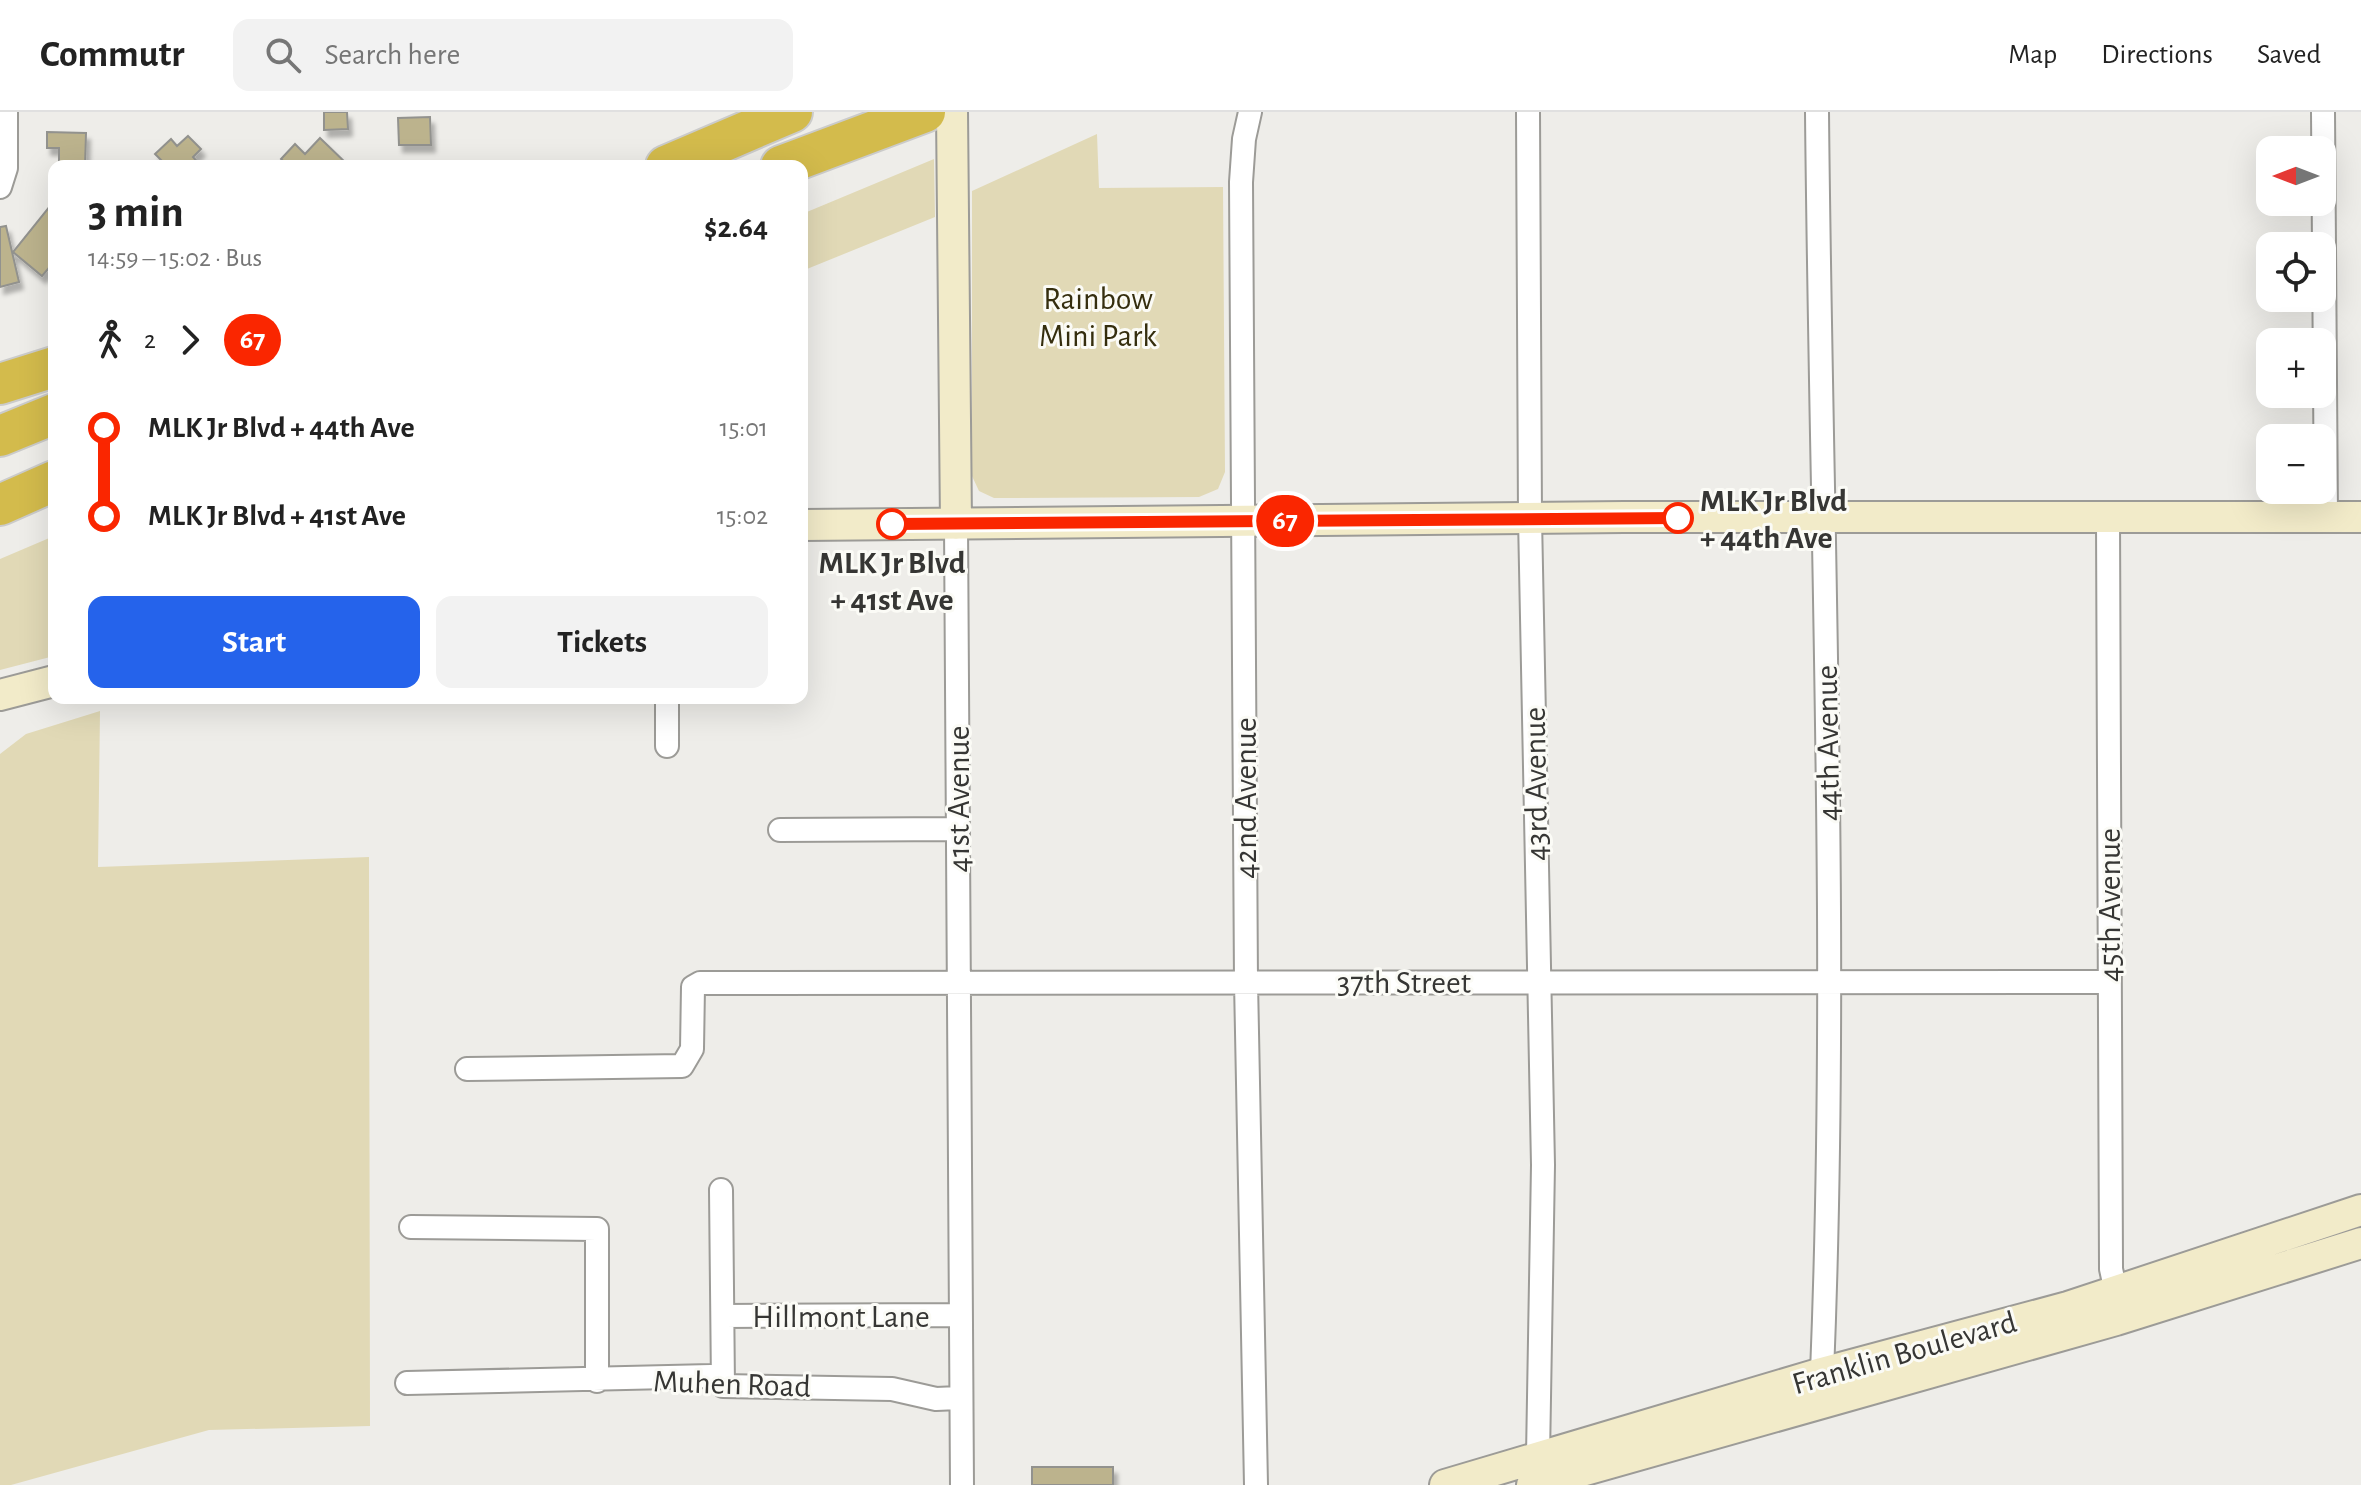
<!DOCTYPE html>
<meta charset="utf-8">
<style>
:root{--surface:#fff;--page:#f2f2f2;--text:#222;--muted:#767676;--line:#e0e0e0;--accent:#2563eb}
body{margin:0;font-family:"Alegreya Sans",sans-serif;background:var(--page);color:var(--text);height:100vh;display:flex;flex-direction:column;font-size:30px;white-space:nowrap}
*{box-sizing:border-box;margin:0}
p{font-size:26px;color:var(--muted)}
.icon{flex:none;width:44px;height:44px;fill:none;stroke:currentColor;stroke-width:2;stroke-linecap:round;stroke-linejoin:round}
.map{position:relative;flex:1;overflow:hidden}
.panel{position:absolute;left:48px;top:48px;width:760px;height:544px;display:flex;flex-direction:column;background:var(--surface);border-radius:16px;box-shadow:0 8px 32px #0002}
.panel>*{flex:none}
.badge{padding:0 16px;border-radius:26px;font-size:28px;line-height:52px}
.needle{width:52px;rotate:270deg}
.buttons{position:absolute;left:2256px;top:24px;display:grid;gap:16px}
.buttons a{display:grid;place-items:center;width:80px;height:80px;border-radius:16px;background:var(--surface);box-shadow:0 8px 32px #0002;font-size:40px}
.map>.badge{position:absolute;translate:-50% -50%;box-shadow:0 0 0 4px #fff}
.legs{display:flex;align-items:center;gap:12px;height:88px;padding:0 40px;font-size:26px}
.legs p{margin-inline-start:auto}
.overview{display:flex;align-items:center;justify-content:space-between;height:136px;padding:0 40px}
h1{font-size:44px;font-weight:700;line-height:60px}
.cta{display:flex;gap:16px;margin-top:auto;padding:16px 40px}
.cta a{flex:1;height:92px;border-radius:16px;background:var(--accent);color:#fff;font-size:32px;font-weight:700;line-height:92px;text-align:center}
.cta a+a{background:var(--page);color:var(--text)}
ul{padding:0 40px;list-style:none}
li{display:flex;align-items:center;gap:28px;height:88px;font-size:30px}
li i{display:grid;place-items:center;width:12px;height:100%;margin:0 10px;background:currentColor}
li i::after{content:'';width:20px;height:20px;margin:-10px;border:6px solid;border-radius:50%;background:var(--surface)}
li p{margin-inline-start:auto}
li:first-child i{background:linear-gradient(#0000 50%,currentColor 0)}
li:last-child i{background:linear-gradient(currentColor 50%,#0000 0)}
header{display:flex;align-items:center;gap:48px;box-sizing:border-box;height:112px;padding:0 40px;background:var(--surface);border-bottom:2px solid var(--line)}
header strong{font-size:38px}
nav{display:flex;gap:44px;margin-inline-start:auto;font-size:28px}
.search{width:560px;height:72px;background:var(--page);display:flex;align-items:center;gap:20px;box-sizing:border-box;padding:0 28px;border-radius:16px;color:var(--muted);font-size:30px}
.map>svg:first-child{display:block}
.green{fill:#e1d9b6}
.building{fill:#bcb38d;stroke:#92928e;stroke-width:2;filter:url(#shadow)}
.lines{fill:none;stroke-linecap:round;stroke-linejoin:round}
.street-casing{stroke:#9c9b97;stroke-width:26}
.secondary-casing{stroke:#9c9b97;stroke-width:34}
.highway-casing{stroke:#cbcbca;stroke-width:44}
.street{stroke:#fff;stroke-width:22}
.secondary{stroke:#f2ebc9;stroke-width:30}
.highway{stroke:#d3bb4c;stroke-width:40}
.line-1-casing{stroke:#fff;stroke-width:18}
.line-1{stroke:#fa2600;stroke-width:12}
.stop-1-dot{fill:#fff;stroke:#fa2600;stroke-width:4}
.labels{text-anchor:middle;stroke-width:6;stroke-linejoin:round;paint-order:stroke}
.park-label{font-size:32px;fill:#352e0e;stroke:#fbfbf6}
.stop-label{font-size:32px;font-weight:bold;fill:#363634;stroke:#fbfbf6;text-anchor:start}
.street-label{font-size:32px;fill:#363634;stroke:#fbfbf6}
</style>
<header>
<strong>Commutr</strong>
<div class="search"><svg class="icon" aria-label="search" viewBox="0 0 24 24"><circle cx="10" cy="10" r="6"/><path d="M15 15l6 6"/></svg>Search here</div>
<nav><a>Map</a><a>Directions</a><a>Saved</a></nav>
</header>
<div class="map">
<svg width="2361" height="1373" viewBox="0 0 2361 1373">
<defs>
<filter id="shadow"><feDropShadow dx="4" dy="7" stdDeviation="2" flood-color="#0004"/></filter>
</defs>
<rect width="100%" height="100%" fill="#eeede9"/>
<path class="green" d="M1097,22L1099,76L1223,75L1225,360L1218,377L1199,385L994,386L979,379L972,364V79Z
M934,47L935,105L802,159V102Z
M54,424V544L0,558V447Z
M100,599L98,755L369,745L370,1314L209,1318L11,1373H0V642L26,622Z"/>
<path class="building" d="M324,0H347L348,17L324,18Z
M430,5L431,33H399L398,6Z
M47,20L86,21L85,54H59V36H47Z
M188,24L201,37L193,45L201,54H167L155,42L171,27L177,34Z
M320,26L349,54H288L281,47L295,32L305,42Z
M54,89V150L42,164L13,140Z
M6,114L19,170L0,175V115Z
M1032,1355H1113V1373H1032Z"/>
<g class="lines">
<defs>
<path id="street" d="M1250,0L1244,27L1241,70L1246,870L1256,1373
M1528,0L1530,406L1543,1053L1538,1344
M1817,0C1821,420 1839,841 1822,1261
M2323,0L2326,405
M0,75L6,56V0
M2108,407L2111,1157L2116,1180
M956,412L962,1373
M667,634V586
M780,718L958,717
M467,957L682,954L692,937L693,875L700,871L2109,870
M721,1078L723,1274
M411,1115L597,1117V1269
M723,1204L960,1203
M407,1271L711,1264L723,1274L892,1277L936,1287L959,1286"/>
<path id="secondary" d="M952,0L956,412
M802,413L1624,405H2361
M0,583L54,569
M1445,1373L1822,1261L2068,1195L2361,1098
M1532,1373L2116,1208L2361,1131"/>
<path id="highway" d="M666,54L792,0
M781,54L925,0
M0,272L54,255
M0,324L54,302
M0,393L54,369"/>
</defs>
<use href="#street" class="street-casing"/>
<use href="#secondary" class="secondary-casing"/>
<use href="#highway" class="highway-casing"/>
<use href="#street" class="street"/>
<use href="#secondary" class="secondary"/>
<use href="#highway" class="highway"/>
</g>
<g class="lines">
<defs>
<path id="line-1" d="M892,412L1678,406"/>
</defs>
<use href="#line-1" class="line-1-casing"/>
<use href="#line-1" class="line-1"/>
</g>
<g class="stop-1-dot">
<circle cx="1678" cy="406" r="14"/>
<circle cx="892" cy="412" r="14"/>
</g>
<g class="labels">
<g class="park-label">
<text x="1098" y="197">Rainbow<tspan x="1098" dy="37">Mini Park</tspan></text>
</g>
<g class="stop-label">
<text x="1700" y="399">MLK Jr Blvd<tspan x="1700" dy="37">+ 44th Ave</tspan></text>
<text x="892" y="461" text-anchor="middle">MLK Jr Blvd<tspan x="892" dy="37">+ 41st Ave</tspan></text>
</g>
<g class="street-label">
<text transform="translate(1827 631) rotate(-91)" y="11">44th Avenue</text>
<text transform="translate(1535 672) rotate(-91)" y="11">43rd Avenue</text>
<text transform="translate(1245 686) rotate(-90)" y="11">42nd Avenue</text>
<text transform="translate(958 687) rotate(-90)" y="11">41st Avenue</text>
<text transform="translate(2109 793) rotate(-90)" y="11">45th Avenue</text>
<text x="1404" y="881">37th Street</text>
<text x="841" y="1215">Hillmont Lane</text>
<text transform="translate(1904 1240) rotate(-16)" y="11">Franklin Boulevard</text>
<text transform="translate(732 1271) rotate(2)" y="11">Muhen Road</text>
</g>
</g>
</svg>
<div class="buttons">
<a><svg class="needle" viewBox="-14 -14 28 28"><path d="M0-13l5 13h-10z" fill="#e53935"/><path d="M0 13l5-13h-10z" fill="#767676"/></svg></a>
<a><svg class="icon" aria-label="locate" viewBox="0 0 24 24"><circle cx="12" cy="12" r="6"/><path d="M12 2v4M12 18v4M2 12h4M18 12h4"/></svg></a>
<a>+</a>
<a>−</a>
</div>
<b class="badge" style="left:1285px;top:409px;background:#fa2600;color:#fff">67</b>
<section class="panel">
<div class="overview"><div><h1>3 min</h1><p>14:59 – 15:02 · Bus</p></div><b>$2.64</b></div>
<div class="legs"><svg class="icon" aria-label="walk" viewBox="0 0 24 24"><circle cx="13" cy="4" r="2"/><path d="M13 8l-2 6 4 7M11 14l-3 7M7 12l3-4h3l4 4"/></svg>2<svg class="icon" aria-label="forward" viewBox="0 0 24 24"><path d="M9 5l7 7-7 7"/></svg><b class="badge" style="background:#fa2600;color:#fff">67</b></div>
<ul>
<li><i style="color:#fa2600"></i><b>MLK Jr Blvd + 44th Ave</b><p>15:01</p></li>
<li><i style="color:#fa2600"></i><b>MLK Jr Blvd + 41st Ave</b><p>15:02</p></li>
</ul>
<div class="cta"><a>Start</a><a>Tickets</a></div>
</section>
</div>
